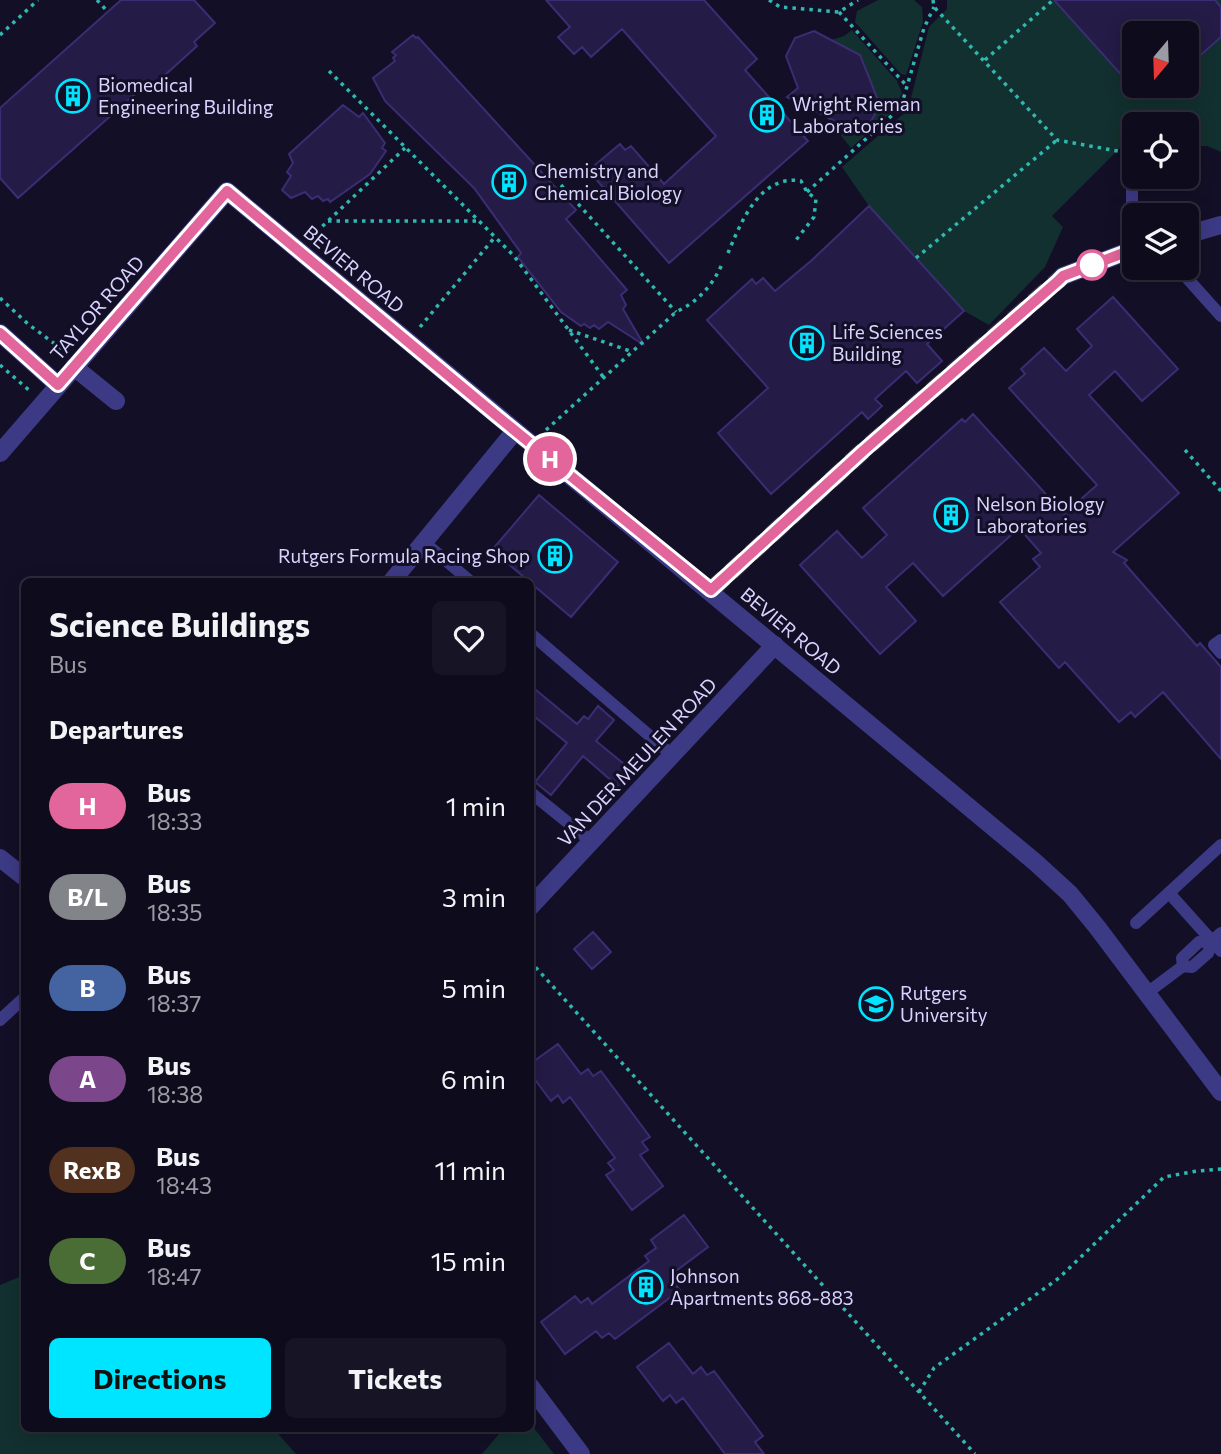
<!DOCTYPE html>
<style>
:root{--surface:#0e0b1c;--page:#171425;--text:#f1f3f6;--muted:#9b9ba3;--line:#2e2b3b;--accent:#00e5ff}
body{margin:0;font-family:Commissioner,sans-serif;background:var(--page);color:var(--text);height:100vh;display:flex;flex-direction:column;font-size:26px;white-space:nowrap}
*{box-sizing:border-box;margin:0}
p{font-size:23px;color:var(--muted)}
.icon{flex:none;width:38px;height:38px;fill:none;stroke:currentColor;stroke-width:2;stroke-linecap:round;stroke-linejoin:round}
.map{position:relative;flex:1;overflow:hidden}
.panel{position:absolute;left:21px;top:578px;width:513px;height:854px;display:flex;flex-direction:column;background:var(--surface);border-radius:10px;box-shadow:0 4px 18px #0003,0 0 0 2px var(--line)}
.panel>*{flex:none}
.badge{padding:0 14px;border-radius:23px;font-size:24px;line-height:46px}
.needle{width:46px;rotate:199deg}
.controls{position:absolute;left:1122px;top:21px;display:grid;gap:14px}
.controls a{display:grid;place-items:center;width:77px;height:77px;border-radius:10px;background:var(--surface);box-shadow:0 4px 18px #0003,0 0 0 2px var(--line);font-size:35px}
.map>.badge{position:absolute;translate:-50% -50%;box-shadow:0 0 0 4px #fff}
h2{padding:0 28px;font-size:26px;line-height:63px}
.round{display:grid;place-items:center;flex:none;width:74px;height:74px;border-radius:10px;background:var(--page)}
.head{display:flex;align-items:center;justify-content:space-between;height:119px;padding:0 28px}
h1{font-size:33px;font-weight:700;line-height:52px}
.cta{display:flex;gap:14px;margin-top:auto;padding:14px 28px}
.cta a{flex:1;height:80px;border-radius:10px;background:var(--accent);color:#111;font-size:28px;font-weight:700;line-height:80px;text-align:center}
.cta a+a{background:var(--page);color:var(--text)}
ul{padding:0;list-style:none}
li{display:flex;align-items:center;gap:21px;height:91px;padding:0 28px}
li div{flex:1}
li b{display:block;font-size:26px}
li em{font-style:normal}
li .badge{min-width:77px;font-weight:700;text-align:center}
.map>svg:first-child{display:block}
.green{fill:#12302f;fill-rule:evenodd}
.building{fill:#241b47;stroke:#3b2d73;stroke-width:2}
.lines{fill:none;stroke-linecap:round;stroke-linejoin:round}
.minor-tunnel{stroke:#312d47;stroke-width:18;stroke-dasharray:18 9;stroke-linecap:butt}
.path{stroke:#2fb8b0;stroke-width:3.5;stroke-dasharray:3.5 5;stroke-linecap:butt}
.service{stroke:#3d3a85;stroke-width:12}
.minor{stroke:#3d3a85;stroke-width:18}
.line-casing{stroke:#fff;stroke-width:16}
.line{stroke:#e2669b;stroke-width:10}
.stop-dot{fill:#fff;stroke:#e2669b;stroke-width:3.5}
.labels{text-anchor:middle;stroke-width:6;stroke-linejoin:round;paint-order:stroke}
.poi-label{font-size:19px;fill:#d9d4ff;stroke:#130f26;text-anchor:start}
.street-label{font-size:19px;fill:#d9d4ff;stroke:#130f26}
</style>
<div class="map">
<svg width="1221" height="1454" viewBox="0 0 1221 1454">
<rect width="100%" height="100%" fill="#130f26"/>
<path class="green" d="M878,0H914L922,7L923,22L906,75L901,74L855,22L857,11Z
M947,0H1221V152L1207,146H1187L1186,124H1134V145L1122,146L1052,216L1063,227L1045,267L989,325L964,311L869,206L842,167L908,110L929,27L947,9ZM1134,33H1186V86H1134Z
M852,30L897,81L902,93L894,110L851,148L825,116L853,130L870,123L880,105L831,40L844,36Z
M24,1275V1428H273L296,1454H0V1285Z
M534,1428L554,1454H482L499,1434Z"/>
<path class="building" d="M121,0H194L215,23L194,42L197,46L155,84L151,80L18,198L0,178V108Z
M546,0H704L757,59L745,70L808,141L669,263L594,177L601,171L595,165L620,144L625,150L631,146L664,184L716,136L622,29L591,57L582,47L574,54L558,37L570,27Z
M1054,0H1215L1221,7V37L1186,68V33H1134V89Z
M814,31L860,55L880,105L870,123L853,130L787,97L798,88L786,56L795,38Z
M413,35L416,38L418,37L576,210L566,219L627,290L621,295L626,305L623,309L644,345L608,322L599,329L594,325L590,328L584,324L581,326L561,312L518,257L521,253L474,188L385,101L373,78L395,61L393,58L396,55L392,52Z
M343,105L359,117L363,113L385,143L382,148L386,151L370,174L330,202L328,199L323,201L318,196L312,199L305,192L291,198L282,190L291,176L287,172L293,163L289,154Z
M869,206L964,311L927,344L942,361L917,383L906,371L875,399L882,406L868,419L862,412L771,494L718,433L768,388L707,320L752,279L756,284L763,278L775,291L812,260Z
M1113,297L1178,369L1142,401L1115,371L1089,395L1179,493L1113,552L1127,560L1124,563L1197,646L1200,643L1221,667V759L1163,692L1135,717L1131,712L1119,722L1065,662L1059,668L1000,602L1040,567L1033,559L1041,553L1019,528L943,596L913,563L886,587L916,621L880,654L800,565L837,531L862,558L887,535L863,508L962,419L965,422L973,414L1064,514L1097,485L1009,388L1025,374L1021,369L1044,348L1066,371L1092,346L1077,329Z
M539,495L618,562L571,617L492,550Z
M530,685L577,724L584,716L588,719L598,706L614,720L596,741L635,773L621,789L583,756L551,795L535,782L567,743L530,713Z
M593,932L611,952L592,969L574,949Z
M558,1044L581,1074L588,1069L593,1076L601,1071L650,1137L642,1142L648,1150L640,1155L663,1186L632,1210L606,1175L614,1170L608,1163L615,1158L570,1097L563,1103L558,1095L551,1101L530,1073V1064Z
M684,1215L708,1247L676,1271L682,1279L675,1284L680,1290L615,1339L609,1333L602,1338L596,1331L565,1354L541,1322L575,1296L581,1303L588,1298L592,1304L649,1261L645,1256L656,1248L651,1240Z
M669,1343L693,1374L701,1367L707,1375L714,1371L763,1436L755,1442L764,1454H725L683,1398L676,1403L670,1395L663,1401L637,1367Z"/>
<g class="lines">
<path class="minor-tunnel" d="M711,590L863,451L1063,276"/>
<path class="path" d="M97,0L108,12
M769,0L780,7L839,12L858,0
M933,0L934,7L1057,140L1134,154
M839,12L906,85
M0,35L38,0
M985,60L1053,0
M329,71L514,256L604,378
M561,185L676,312
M807,192L898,110L903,100L924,28L934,7
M328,221H479
M310,238L405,148
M728,253C741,222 760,174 801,181L807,192L816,199L814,217L796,240
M916,258L1057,140
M0,298L28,324L63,350
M420,327L495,237
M569,330L633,352
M0,365L30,391
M546,430L676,312C699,301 713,285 723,262
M1185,450L1221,491
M530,961L975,1454
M919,1392L934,1368L1059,1278L1164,1177L1197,1171L1221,1169"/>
<path class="service" d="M1132,190V203L1137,215
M1178,268L1221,316
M424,542L470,581
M530,633L672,755
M1221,640L1214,645L1221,653
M530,792L592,842
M1169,893L1221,951
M1136,923L1221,845
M1183,966L1182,958L1199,942L1212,941
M1147,993L1183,966L1192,967L1208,953L1212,941L1221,933
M0,1020L24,998"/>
<path class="minor" d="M1186,235L1221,225
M1063,276L1134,249
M0,333L58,385
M74,367L116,401
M0,453L227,191L1035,862L1070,894L1097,927L1221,1092
M392,581L515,431
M0,858L24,877
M530,907L775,645
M530,1386L581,1454"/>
</g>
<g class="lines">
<defs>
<path id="line" d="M0,333L58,385L227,191L497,416L711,590L863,451L1058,281L1063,276L1134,249"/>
</defs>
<use href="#line" class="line-casing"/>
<use href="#line" class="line"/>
</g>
<defs>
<symbol id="building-ring" viewBox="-11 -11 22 22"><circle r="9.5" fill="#130f26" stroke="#00e5ff" stroke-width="1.5"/><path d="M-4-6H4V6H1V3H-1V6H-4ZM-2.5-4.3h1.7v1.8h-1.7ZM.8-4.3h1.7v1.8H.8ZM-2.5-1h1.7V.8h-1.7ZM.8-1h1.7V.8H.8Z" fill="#00e5ff"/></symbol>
<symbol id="university-ring" viewBox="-11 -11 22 22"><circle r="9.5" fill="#130f26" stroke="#00e5ff" stroke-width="1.5"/><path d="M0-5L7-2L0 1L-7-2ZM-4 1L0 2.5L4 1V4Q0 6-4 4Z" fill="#00e5ff"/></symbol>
</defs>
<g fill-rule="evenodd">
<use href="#building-ring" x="54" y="77" width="38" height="38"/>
<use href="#building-ring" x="748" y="96" width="38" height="38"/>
<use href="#building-ring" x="490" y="163" width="38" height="38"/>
<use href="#building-ring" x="788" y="324" width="38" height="38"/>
<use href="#building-ring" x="932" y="496" width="38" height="38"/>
<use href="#building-ring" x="536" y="537" width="38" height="38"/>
<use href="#university-ring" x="857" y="985" width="38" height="38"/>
<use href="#building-ring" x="627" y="1268" width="38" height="38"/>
</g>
<circle class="stop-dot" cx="1092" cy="265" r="14"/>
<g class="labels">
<g class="poi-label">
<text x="98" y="92">Biomedical<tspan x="98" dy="22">Engineering Building</tspan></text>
<text x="792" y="111">Wright Rieman<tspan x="792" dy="22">Laboratories</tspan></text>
<text x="534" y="178">Chemistry and<tspan x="534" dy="22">Chemical Biology</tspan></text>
<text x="832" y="339">Life Sciences<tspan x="832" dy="22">Building</tspan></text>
<text x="976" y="511">Nelson Biology<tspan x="976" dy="22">Laboratories</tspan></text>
<text x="530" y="563" text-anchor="end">Rutgers Formula Racing Shop</text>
<text x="900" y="1000">Rutgers<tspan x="900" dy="22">University</tspan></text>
<text x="670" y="1283">Johnson<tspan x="670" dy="22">Apartments 868-883</tspan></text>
</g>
<g class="street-label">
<text transform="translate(354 269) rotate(40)" y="7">BEVIER ROAD</text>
<text transform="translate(97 308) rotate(-49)" y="7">TAYLOR ROAD</text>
<text transform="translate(791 631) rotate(40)" y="7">BEVIER ROAD</text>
<text transform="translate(637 762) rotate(-47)" y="7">VAN DER MEULEN ROAD</text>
</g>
</g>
</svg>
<div class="controls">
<a><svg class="needle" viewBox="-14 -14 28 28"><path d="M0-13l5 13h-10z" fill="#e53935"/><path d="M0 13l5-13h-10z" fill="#9b9ba3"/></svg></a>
<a><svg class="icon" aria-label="locate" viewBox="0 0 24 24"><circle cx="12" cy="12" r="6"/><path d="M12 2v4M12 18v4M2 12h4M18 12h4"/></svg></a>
<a><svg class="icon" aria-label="layers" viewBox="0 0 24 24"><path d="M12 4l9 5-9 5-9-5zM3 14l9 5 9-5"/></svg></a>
</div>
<b class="badge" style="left:550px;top:459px;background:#e2669b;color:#fff">H</b>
<section class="panel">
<div class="head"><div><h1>Science Buildings</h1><p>Bus</p></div><a class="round"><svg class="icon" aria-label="heart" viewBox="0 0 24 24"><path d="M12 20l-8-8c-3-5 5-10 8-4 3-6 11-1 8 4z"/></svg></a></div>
<h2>Departures</h2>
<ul>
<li><span class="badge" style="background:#e2669b;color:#fff">H</span><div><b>Bus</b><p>18:33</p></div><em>1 min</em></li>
<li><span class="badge" style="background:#818489;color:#fff">B/L</span><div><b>Bus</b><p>18:35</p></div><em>3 min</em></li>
<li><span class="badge" style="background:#4364a0;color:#fff">B</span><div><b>Bus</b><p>18:37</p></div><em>5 min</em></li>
<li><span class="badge" style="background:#7b478a;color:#fff">A</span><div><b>Bus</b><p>18:38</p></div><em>6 min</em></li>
<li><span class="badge" style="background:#52311e;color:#fff">RexB</span><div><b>Bus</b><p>18:43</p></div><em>11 min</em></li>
<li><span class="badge" style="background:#496d35;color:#fff">C</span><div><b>Bus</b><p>18:47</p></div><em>15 min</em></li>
</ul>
<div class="cta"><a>Directions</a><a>Tickets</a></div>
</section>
</div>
